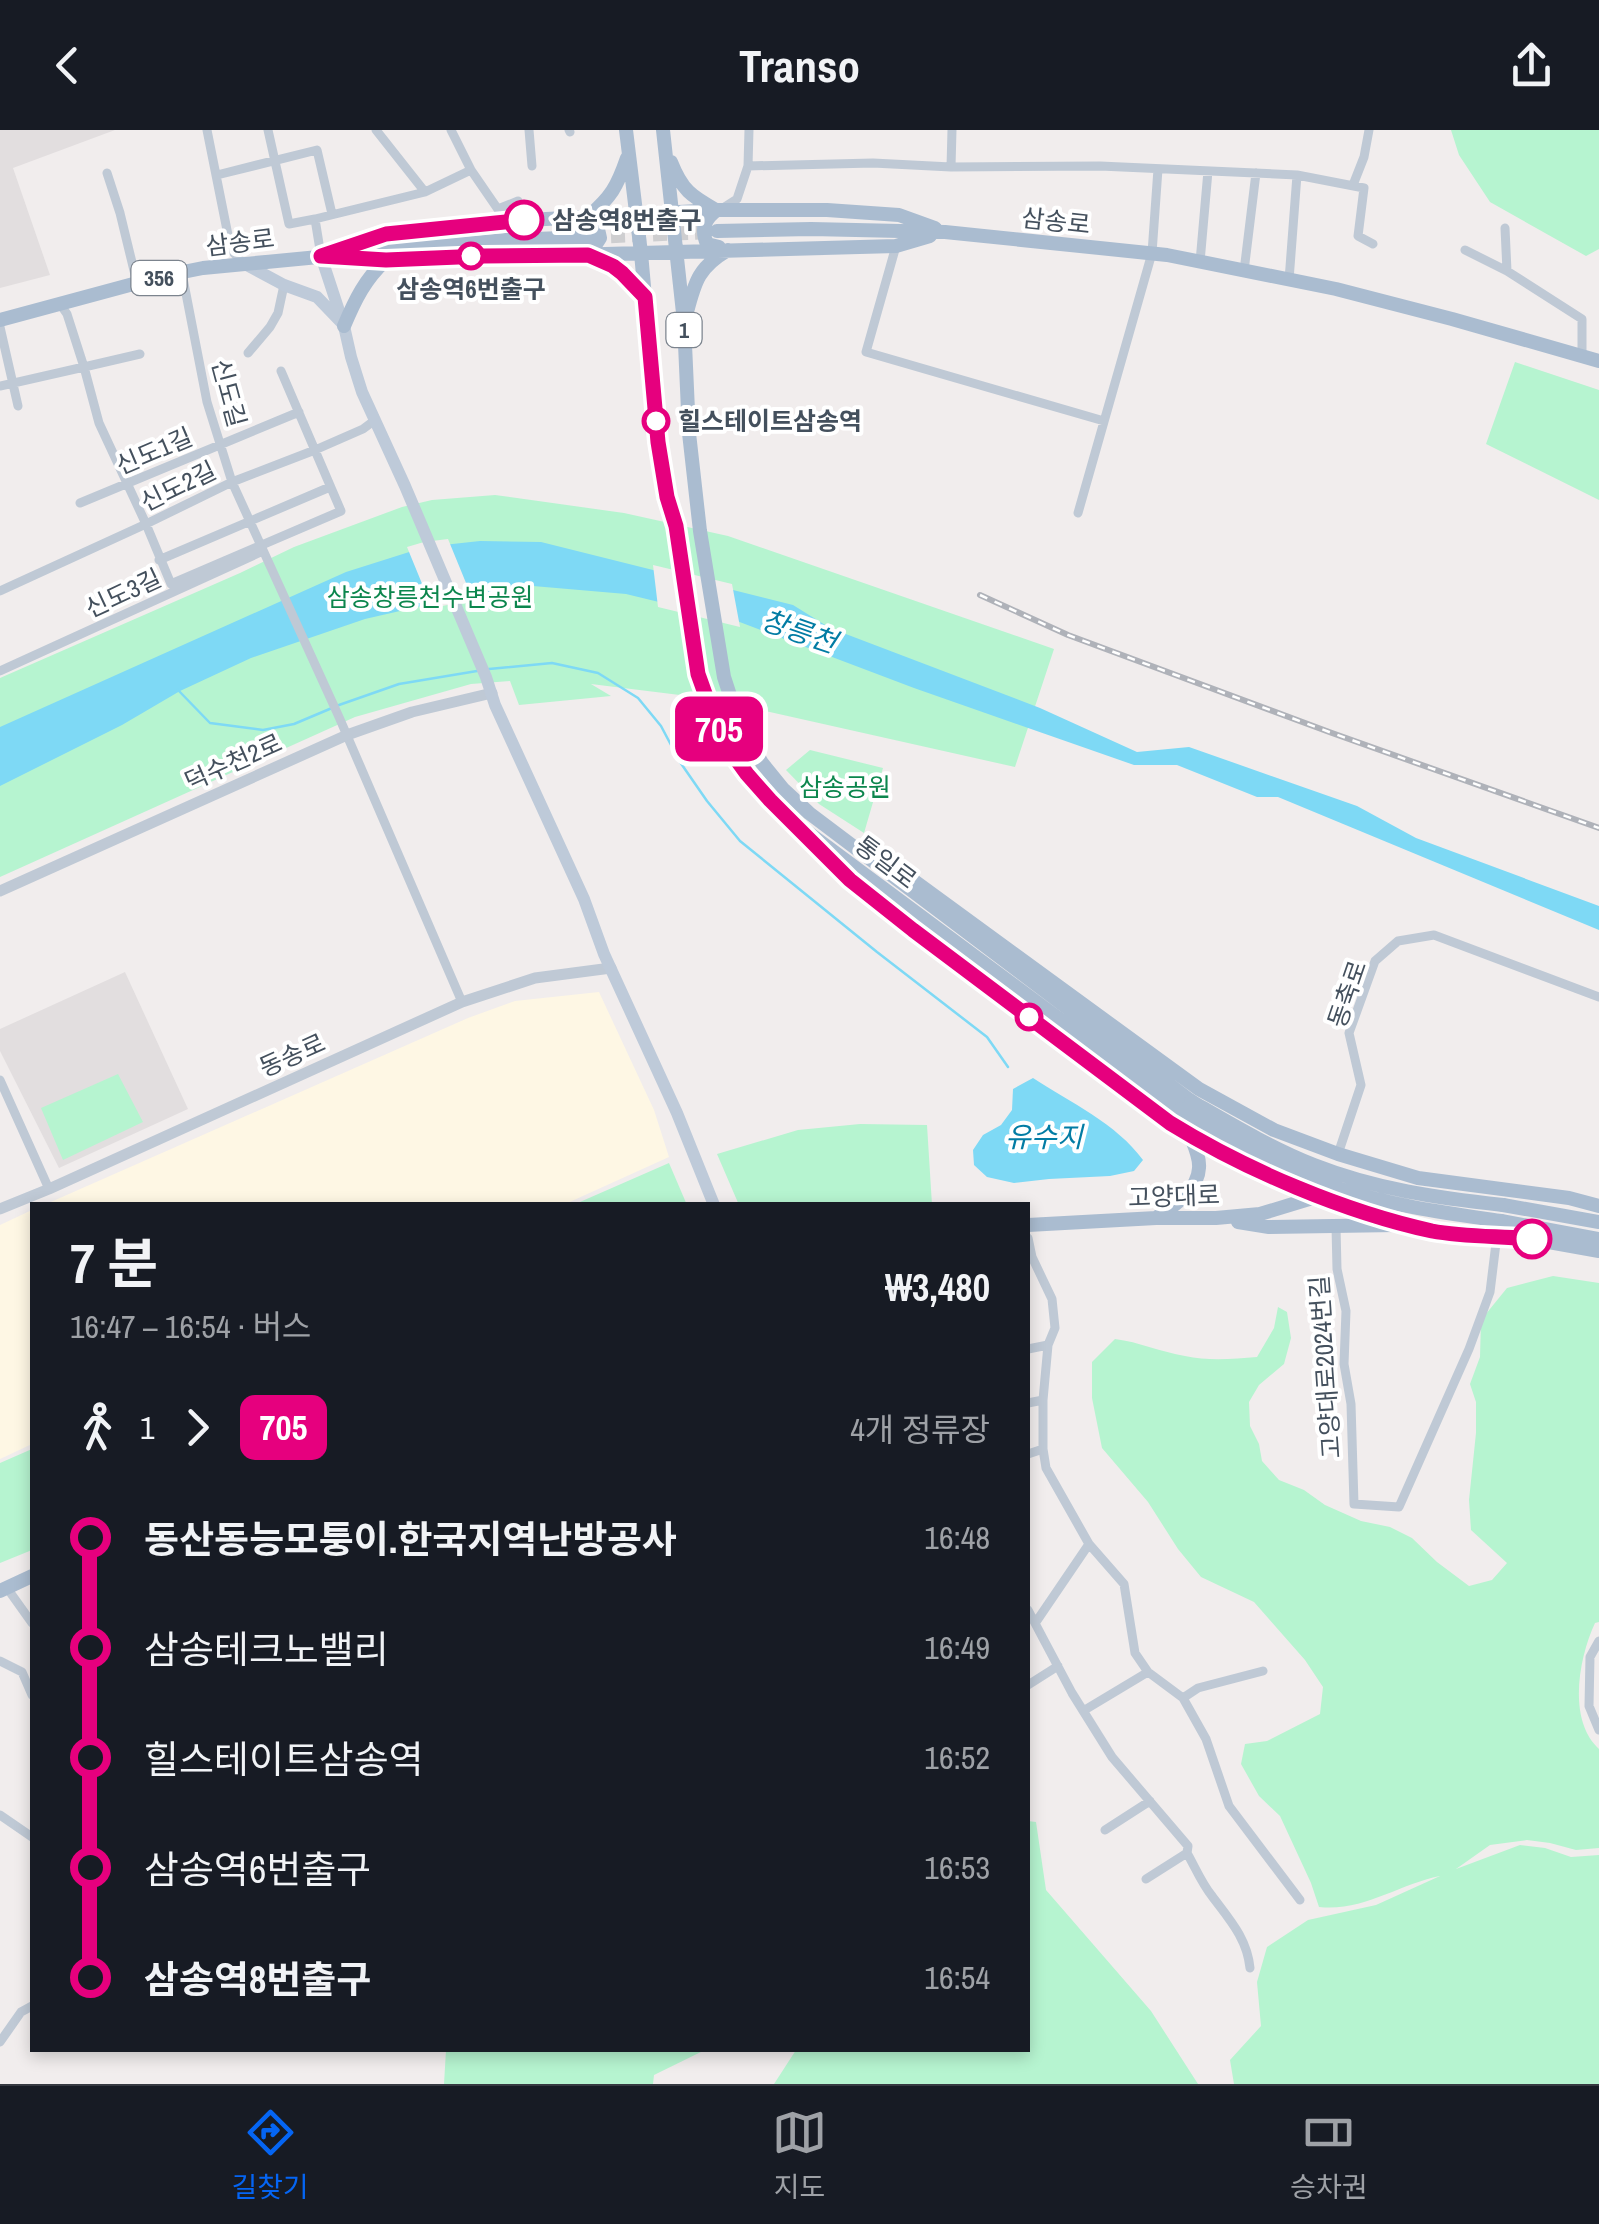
<!DOCTYPE html>
<html lang="ko">
<meta charset="utf-8">
<style>
:root{--surface:#171b24;--page:#20242c;--text:#f1f3f6;--muted:#9ea1a6;--line:#363941;--accent:#0565f3}
body{margin:0;font-family:"Archivo Narrow","Noto Sans KR",sans-serif;background:var(--page);color:var(--text);height:100vh;display:flex;flex-direction:column;font-size:38px;white-space:nowrap}
*{box-sizing:border-box;margin:0}
p{font-size:32px;color:var(--muted)}
.icon{flex:none;width:55px;height:55px;fill:none;stroke:currentColor;stroke-width:2;stroke-linecap:round;stroke-linejoin:round}
.map{position:relative;flex:1;overflow:hidden}
.sheet{position:absolute;left:30px;top:1072px;width:1000px;height:850px;display:flex;flex-direction:column;background:var(--surface);border-radius:0px;box-shadow:0 5px 15px #0003}
.sheet>*{flex:none}
.badge{padding:0 20px;border-radius:15px;font-size:35px;line-height:65px}
.map>.badge{position:absolute;translate:-50% -50%;box-shadow:0 0 0 5px #fff}
.legs{display:flex;align-items:center;gap:15px;height:110px;padding:0 40px;font-size:32px}
.legs p{margin-inline-start:auto}
.summary{display:flex;align-items:center;justify-content:space-between;height:170px;padding:0 40px}
h1{font-size:55px;font-weight:700;line-height:75px}
ul{padding:0 40px;list-style:none}
li{display:flex;align-items:center;gap:35px;height:110px;font-size:38px}
li i{display:grid;place-items:center;width:15px;height:100%;margin:0 12px;background:currentColor}
li i::after{content:'';width:25px;height:25px;margin:-12px;border:8px solid;border-radius:50%;background:var(--surface)}
li p{margin-inline-start:auto}
li:first-child i{background:linear-gradient(#0000 50%,currentColor 0)}
li:last-child i{background:linear-gradient(currentColor 50%,#0000 0)}
header{display:flex;justify-content:space-between;align-items:center;height:130px;padding:0 40px;background:var(--surface);font-size:45px;font-weight:700}
.menu{display:flex;justify-content:space-around;align-items:center;height:140px;border-top:2px solid var(--line);background:var(--surface);font-size:28px;color:var(--muted)}
.menu a{display:grid;justify-items:center;gap:5px}
.menu .on{color:var(--accent)}
.map>svg:first-child{display:block}
.commercial{fill:#fef7e4}
.education{fill:#e2dedf}
.green{fill:#b6f4d0}
.water{fill:#7ed9f5}
.pier{fill:#f1eded}
.lines{fill:none;stroke-linecap:round;stroke-linejoin:round}
.stream{stroke:#7ed9f5;stroke-width:2.5}
.primary-tunnel{stroke:#ceced0;stroke-width:14;stroke-dasharray:14 7;stroke-linecap:butt}
.minor{stroke:#bfc9d5;stroke-width:9}
.tertiary{stroke:#bfc9d5;stroke-width:11}
.secondary{stroke:#becad9;stroke-width:12}
.primary{stroke:#aabcd0;stroke-width:14}
.rail-casing{stroke:#afb2b9;stroke-width:6}
.rail{stroke:#fff;stroke-width:2.5;stroke-dasharray:8;stroke-linecap:butt}
.primary-bridge{stroke:#aabcd0;stroke-width:14}
.line-1-casing{stroke:#fff;stroke-width:22}
.line-1{stroke:#e6007e;stroke-width:15}
.stop-1-dot{fill:#fff;stroke:#e6007e;stroke-width:5}
.labels{text-anchor:middle;stroke-width:8;stroke-linejoin:round;paint-order:stroke}
.shield{fill:#fff;stroke:#7c848e;stroke-width:2.5}
.shield-label{font-size:22px;font-weight:bold;fill:#44505d}
.stop-label{font-size:25px;font-weight:bold;fill:#44505d;stroke:#fff;text-anchor:start}
.street-label{font-size:25px;fill:#44505d;stroke:#fff}
.park-label{font-size:25px;fill:#0c864d;stroke:#fff}
.water-label{font-size:28px;font-style:italic;fill:#027ca4;stroke:#fff}
</style>
<header><svg class="icon" aria-label="back" viewBox="0 0 24 24"><path d="M15 5l-7 7 7 7"/></svg>Transo<svg class="icon" aria-label="share" viewBox="0 0 24 24"><path d="M12 15V3M7 8l5-5 5 5M5 13v7h14v-7"/></svg></header>
<div class="map">
<svg width="1599" height="1954" viewBox="0 0 1599 1954">
<rect width="100%" height="100%" fill="#f1eded"/>
<path class="commercial" d="M599,862L654,980L669,1027L563,1075H44L468,888L515,871Z
M32,1080V1314L0,1329V1095Z"/>
<path class="education" d="M0,0H115L13,38L50,145L0,158Z
M125,842L188,979L59,1038L0,921V899Z"/>
<path class="green" d="M1451,0H1599V119L1586,126L1490,72L1459,25Z
M1515,232L1599,260V370L1486,314Z
M495,365L624,383L728,406L1054,519L1015,637L712,569L591,554L611,566L519,575L510,551L471,554L355,587L0,747V548L240,443L294,417L402,377L432,370Z
M810,620L883,638L864,703L819,674L786,640Z
M118,944L143,992L63,1030L41,978Z
M860,994L927,995L932,1075H739L717,1024L798,1000Z
M669,1033L687,1075H573Z
M1553,1146L1599,1153V1492L1595,1493C1579,1527 1567,1590 1599,1619V1718L1576,1720L1550,1713L1527,1710L1490,1715L1456,1739L1520,1715L1545,1718L1571,1727L1599,1725V1954H1234L1230,1930L1261,1896L1257,1852L1267,1817L1308,1790L1376,1775L1440,1746C1399,1754 1363,1782 1319,1777L1311,1753L1280,1686L1259,1666L1241,1634L1245,1614L1267,1611L1320,1584L1323,1557L1305,1530L1254,1472L1201,1447L1178,1419L1148,1372L1102,1318L1092,1268V1232L1115,1209C1139,1212 1161,1222 1185,1226C1208,1231 1233,1229 1257,1227L1274,1198L1278,1177L1287,1182L1291,1208L1284,1234L1259,1255L1249,1272L1250,1296L1259,1314L1262,1331L1279,1350L1304,1360L1325,1375L1361,1391L1390,1397L1412,1408L1437,1432L1469,1456L1492,1450L1507,1433L1471,1400L1469,1370L1476,1303V1272L1470,1254L1480,1227L1481,1190L1507,1158Z
M32,1319V1420L0,1433V1333Z
M1028,1691L1036,1692L1046,1760L1151,1881L1198,1954H774L796,1920H1028Z
M446,1920H705L654,1945L653,1954H444Z"/>
<path class="water" d="M480,411L541,412L793,475L830,498L1040,578L1137,622L1189,617L1357,676L1416,708L1599,776V800L1278,667H1257L1177,635H1134L914,558L737,491L626,464L533,456L448,470L365,489L251,528L180,561L122,595L0,656V597L346,442L425,417Z
M1033,948C1070,972 1117,994 1143,1030L1134,1041L1110,1046L1049,1049L1014,1053L987,1047L974,1035L973,1020L983,1005L1001,995L1012,980L1013,959Z"/>
<path class="pier" d="M448,409L473,470L432,478L407,417L424,412Z
M653,435L732,454L740,497L658,477Z"/>
<g class="lines">
<path class="stream" d="M489,539L552,533L598,543L638,568L661,596L680,632L707,671L740,711L877,822L987,907L1008,937
M178,560L210,593L263,600L294,594L332,578
M339,575L399,554L477,541"/>
<path class="primary-tunnel" d="M590,107L713,102"/>
<path class="minor" d="M207,0L231,120L243,133
M268,0L289,94L315,89
M376,0L425,62
M451,0L471,40L506,91
M529,0L532,36
M569,0L570,2
M748,36L873,33L951,37L1100,36L1297,45L1364,58L1358,106L1373,114
M951,37L952,0
M107,43L120,83L137,153
M217,45L317,20L332,84
M1353,55L1364,27L1369,0
M723,78L737,69L748,36L749,0
M498,79L518,71
M1505,98L1507,141
M896,116L866,222L1104,291
M1465,120L1507,141L1582,189V225
M321,126L315,89L425,62L471,40
M1200,132L1208,41
M1244,141L1256,43
M182,143L207,272L232,352L339,587L462,872
M1289,150L1297,45
M0,197L18,276
M248,223L270,197L278,183L284,155
M140,224L84,237L99,293L146,394L171,454L341,381L281,241
M0,256L84,237L67,184L60,174
M80,373L299,282
M1078,383L1152,123L1158,39
M159,430L330,357
M0,461L146,394L232,352L315,320L363,299L375,290
M0,541L263,421
M0,950L49,1059
M1338,1024L1361,955L1349,903L1375,831L1398,811L1434,805L1599,867
M1336,1097L1337,1139L1346,1181L1344,1234L1351,1274L1354,1374L1399,1377L1469,1219L1490,1162L1497,1105
M1028,1108L1032,1127L1052,1169L1055,1198L1048,1215L1043,1270V1319L1046,1338L1089,1414L1124,1454L1135,1523L1148,1542L1183,1568L1206,1609L1229,1676L1300,1770
M1028,1219L1048,1215
M1028,1273L1043,1270
M1028,1324L1043,1319
M7,1458L32,1493
M1028,1480L1072,1563L1112,1627L1188,1716L1187,1723C1195,1737 1202,1754 1212,1766C1229,1789 1247,1808 1250,1838
M1036,1492L1089,1414
M1599,1511L1590,1527L1589,1576L1599,1600
M0,1531L22,1542L32,1565
M1028,1555L1058,1536
M1183,1568L1198,1558L1263,1541
M1083,1581L1148,1542
M0,1685L32,1707
M1105,1700L1150,1671
M1146,1749L1187,1723
M0,1912L21,1882L32,1876"/>
<path class="tertiary" d="M0,761L347,605L412,582L492,563
M0,1079L49,1059L462,872L535,848L611,838"/>
<path class="secondary" d="M321,126L344,196L351,227L362,262L405,356L486,547L495,575L584,769L604,824L677,983L714,1075
M243,133L284,155L317,167L342,193"/>
<path class="primary" d="M626,0L641,123L658,312L667,367L676,395L698,544L712,583L731,622L770,670L794,692L1180,979
M663,0L684,192L689,303L700,401L724,547L739,593L762,633L783,659L809,683L1191,971
M671,32C682,60 691,66 716,80
M717,80C704,89 701,100 707,114L719,117
M588,87C611,67 617,57 627,28
M587,88L598,99L600,108L589,125
M717,101L811,99L945,102L1167,125L1336,159L1452,189L1599,231
M370,122L506,110L589,107
M321,126L386,105L506,91L717,80H827L899,85L935,98
M328,127L386,130L896,116L930,106
M594,127L623,143L645,167
M687,182C695,151 699,137 728,120
M0,190L163,146L203,138L329,126
M344,196C355,170 365,149 386,130
M826,725L850,750L913,801L1171,993L1190,1005L1292,1055L1407,1094L1435,1102L1532,1109L1599,1121
M899,740L1199,959L1274,1000L1338,1024L1418,1048L1569,1068L1599,1076
M1503,1075L1599,1092
M1156,1088C1173,1076 1198,1061 1199,1038C1200,1027 1194,1015 1190,1005
M1501,1091L1599,1109
M1238,1092L1269,1097L1396,1095
M1028,1095L1156,1088H1216L1260,1084L1319,1066
M0,1461L32,1446"/>
<defs>
<path id="rail" d="M980,465L1068,505L1332,603L1599,698"/>
</defs>
<use href="#rail" class="rail-casing"/>
<use href="#rail" class="rail"/>
<path class="primary-bridge" d="M1191,971C1231,994 1271,1018 1314,1035C1375,1059 1438,1068 1503,1075
M1180,979C1231,1010 1284,1040 1340,1059C1393,1076 1446,1083 1501,1091"/>
</g>
<g class="lines">
<defs>
<path id="line-1" d="M524,90L386,104L321,126L386,130L483,126L588,125L613,136L622,143L645,167L658,312L667,367L676,396L698,544L712,583L731,622L747,644L770,670L850,750L913,800L1170,993C1246,1040 1345,1082 1432,1101C1464,1107 1499,1106 1532,1109"/>
</defs>
<use href="#line-1" class="line-1-casing"/>
<use href="#line-1" class="line-1"/>
</g>
<g class="stop-1-dot">
<circle cx="524" cy="90" r="18"/>
<circle cx="471" cy="126" r="12"/>
<circle cx="656" cy="291" r="12"/>
<circle cx="1029" cy="887" r="12"/>
<circle cx="1532" cy="1109" r="18"/>
</g>
<g class="labels">
<g class="shield">
<rect x="131.5" y="131" width="55" height="34" rx="8"/>
<rect x="666.5" y="183" width="35" height="34" rx="8"/>
</g>
<g class="shield-label">
<text x="159" y="156">356</text>
<text x="684" y="208">1</text>
</g>
<g class="stop-label">
<text x="552" y="99">삼송역8번출구</text>
<text x="471" y="168" text-anchor="middle">삼송역6번출구</text>
<text x="678" y="300">힐스테이트삼송역</text>
</g>
<g class="street-label">
<text transform="translate(1056 91) rotate(6)" y="9">삼송로</text>
<text transform="translate(240 112) rotate(-7)" y="9">삼송로</text>
<text transform="translate(229 263) rotate(75)" y="9">신도길</text>
<text transform="translate(154 321) rotate(-23)" y="9">신도1길</text>
<text transform="translate(178 356) rotate(-26)" y="9">신도2길</text>
<text transform="translate(123 463) rotate(-25)" y="9">신도3길</text>
<text transform="translate(233 632) rotate(-24)" y="9">덕수천2로</text>
<text transform="translate(886 732) rotate(37)" y="9">통일로</text>
<text transform="translate(1347 864) rotate(-71)" y="9">동축로</text>
<text transform="translate(292 925) rotate(-24)" y="9">동송로</text>
<text transform="translate(1174 1066) rotate(-2)" y="9">고양대로</text>
<text transform="translate(1325 1237) rotate(-94)" y="9">고양대로2024번길</text>
</g>
<g class="park-label">
<text x="430" y="476">삼송창릉천수변공원</text>
<text x="845" y="666">삼송공원</text>
</g>
<g class="water-label">
<text transform="translate(799 501) rotate(19)" y="10">창릉천</text>
<text x="1044" y="1017">유수지</text>
</g>
</g>
</svg>
<b class="badge" style="left:719px;top:599px;background:#e6007e;color:#fff">705</b>
<section class="sheet">
<div class="summary"><div><h1>7 분</h1><p>16:47 – 16:54 · 버스</p></div><b>₩3,480</b></div>
<div class="legs"><svg class="icon" aria-label="walk" viewBox="0 0 24 24"><circle cx="13" cy="4" r="2"/><path d="M13 8l-2 6 4 7M11 14l-3 7M7 12l3-4h3l4 4"/></svg>1<svg class="icon" aria-label="forward" viewBox="0 0 24 24"><path d="M9 5l7 7-7 7"/></svg><b class="badge" style="background:#e6007e;color:#fff">705</b><p>4개 정류장</p></div>
<ul>
<li><i style="color:#e6007e"></i><b>동산동능모퉁이.한국지역난방공사</b><p>16:48</p></li>
<li><i style="color:#e6007e"></i><span>삼송테크노밸리</span><p>16:49</p></li>
<li><i style="color:#e6007e"></i><span>힐스테이트삼송역</span><p>16:52</p></li>
<li><i style="color:#e6007e"></i><span>삼송역6번출구</span><p>16:53</p></li>
<li><i style="color:#e6007e"></i><b>삼송역8번출구</b><p>16:54</p></li>
</ul>
</section>
</div>
<nav class="menu">
<a class="on"><svg class="icon" aria-label="directions" viewBox="0 0 24 24"><path d="M12 3l9 9-9 9-9-9zM9 14v-3h6M13 9l2 2-2 2"/></svg>길찾기</a>
<a><svg class="icon" aria-label="map" viewBox="0 0 24 24"><path d="M3 6l6-2 6 2 6-2v14l-6 2-6-2-6 2zM9 4v14M15 6v14"/></svg>지도</a>
<a><svg class="icon" aria-label="tickets" viewBox="0 0 24 24"><path d="M3 7h18v10H3zM15 7v10"/></svg>승차권</a>
</nav>
